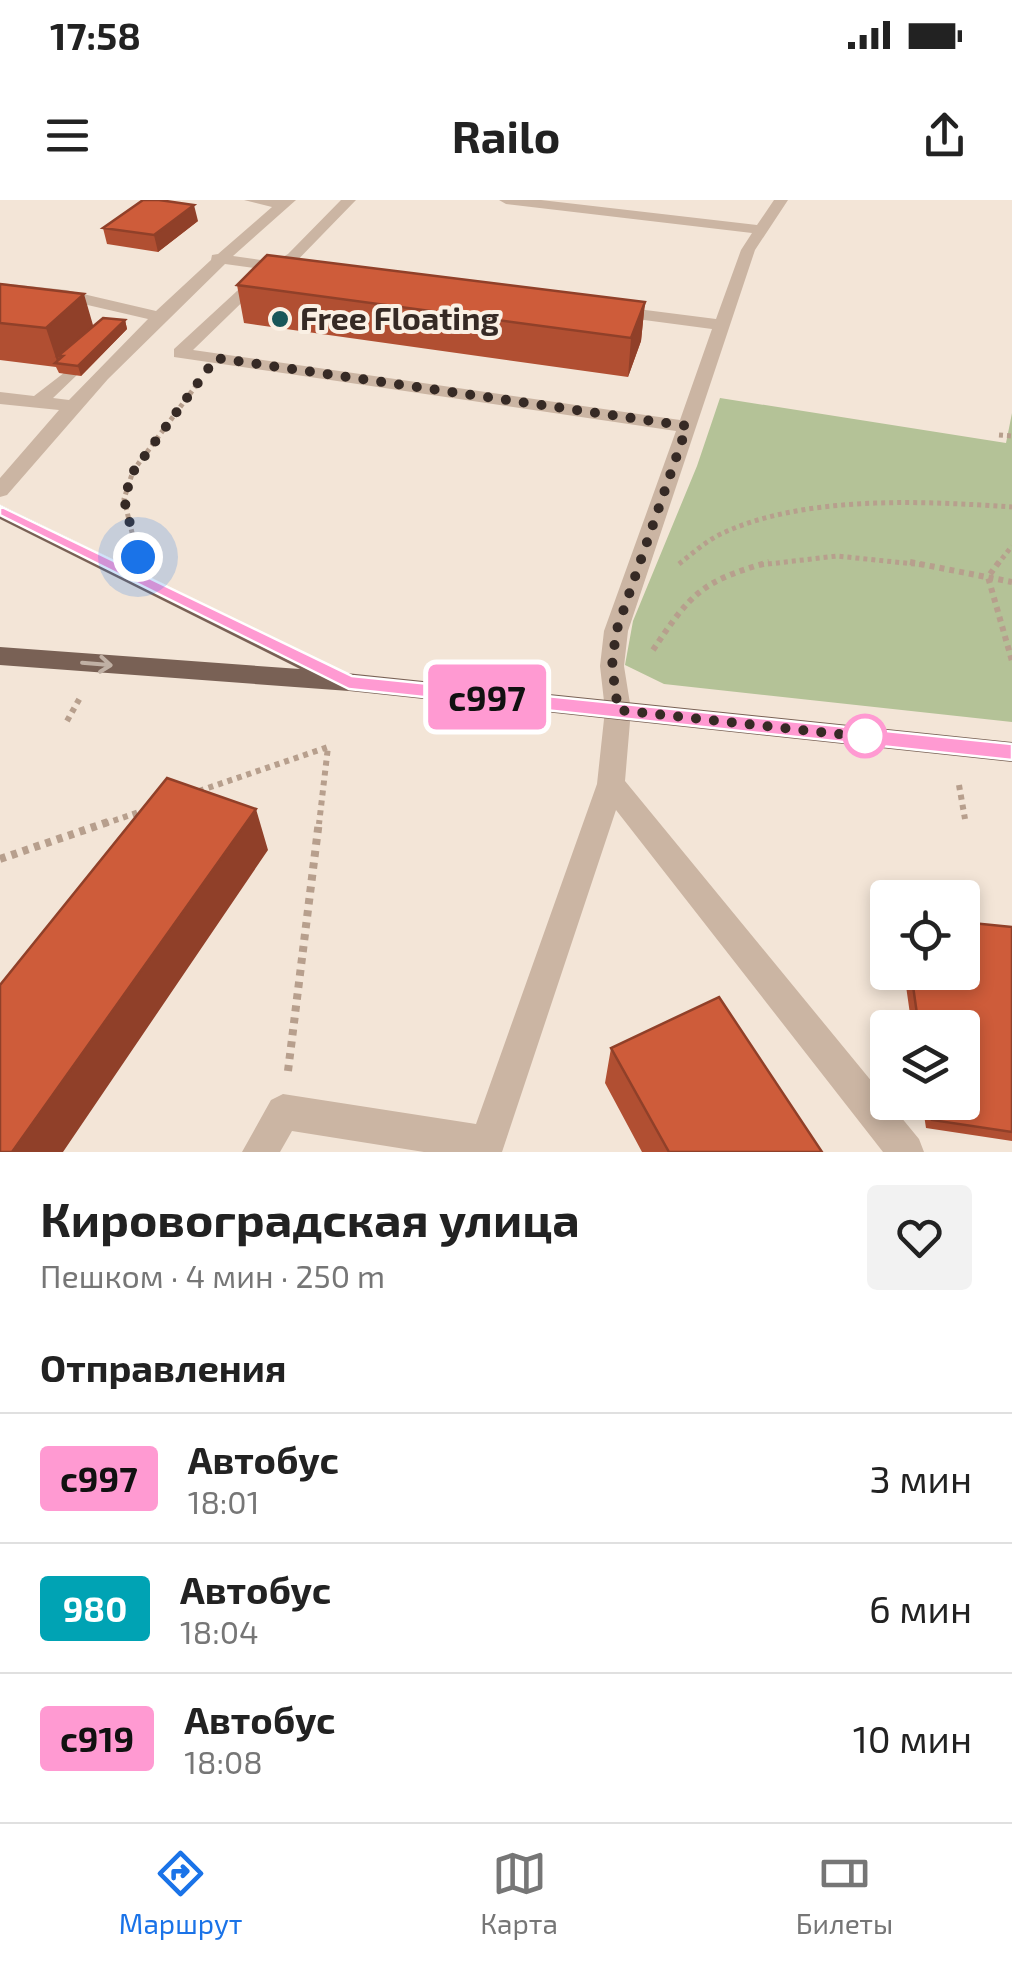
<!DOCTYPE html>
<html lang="ru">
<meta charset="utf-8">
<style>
:root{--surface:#fff;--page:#f2f2f2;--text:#222;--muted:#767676;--line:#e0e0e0;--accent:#1a73e8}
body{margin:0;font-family:"Exo 2",sans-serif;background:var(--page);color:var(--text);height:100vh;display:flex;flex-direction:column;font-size:38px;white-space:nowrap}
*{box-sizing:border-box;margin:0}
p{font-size:32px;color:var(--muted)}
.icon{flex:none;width:55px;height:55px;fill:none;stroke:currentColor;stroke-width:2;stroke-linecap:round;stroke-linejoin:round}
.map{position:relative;height:952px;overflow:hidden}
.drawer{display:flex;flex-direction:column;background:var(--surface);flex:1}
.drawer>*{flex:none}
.badge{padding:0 20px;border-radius:8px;font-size:35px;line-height:65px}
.buttons{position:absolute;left:870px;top:680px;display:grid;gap:20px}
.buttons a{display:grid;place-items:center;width:110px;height:110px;border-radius:10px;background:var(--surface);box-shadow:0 5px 15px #0003;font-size:50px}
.you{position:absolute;width:50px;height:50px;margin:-25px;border:8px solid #fff;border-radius:50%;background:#1a73e8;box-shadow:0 0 0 15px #1a73e833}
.map>.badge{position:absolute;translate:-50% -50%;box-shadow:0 0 0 5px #fff}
h2{padding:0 40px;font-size:38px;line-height:90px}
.round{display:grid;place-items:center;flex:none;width:105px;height:105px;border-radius:10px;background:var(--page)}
.head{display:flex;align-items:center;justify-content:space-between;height:170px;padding:0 40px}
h1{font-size:48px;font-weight:700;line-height:75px}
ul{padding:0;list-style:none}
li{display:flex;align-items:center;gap:30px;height:130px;padding:0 40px;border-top:2px solid var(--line)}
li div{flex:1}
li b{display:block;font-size:38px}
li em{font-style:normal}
li .badge{min-width:110px;font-weight:700;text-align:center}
.status{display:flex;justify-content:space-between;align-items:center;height:70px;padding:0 50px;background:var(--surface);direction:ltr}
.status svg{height:28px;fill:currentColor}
header{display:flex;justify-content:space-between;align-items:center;height:130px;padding:0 40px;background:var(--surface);font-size:45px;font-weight:700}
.tab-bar{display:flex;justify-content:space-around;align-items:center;height:140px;border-top:2px solid var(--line);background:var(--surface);font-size:28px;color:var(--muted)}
.tab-bar a{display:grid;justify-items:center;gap:5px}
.tab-bar .current{color:var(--accent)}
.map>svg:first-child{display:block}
.green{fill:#b4c297}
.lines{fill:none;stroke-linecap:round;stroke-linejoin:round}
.path-far2{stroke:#b79f8d;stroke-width:5;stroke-dasharray:4 4;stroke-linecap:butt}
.path-far1{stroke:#b79f8d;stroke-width:6;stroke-dasharray:5 5;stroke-linecap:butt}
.path{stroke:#b79f8d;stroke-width:8;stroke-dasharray:6 6;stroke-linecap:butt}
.minor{fill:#cbb5a3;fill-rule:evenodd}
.major{fill:#796155;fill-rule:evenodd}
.wall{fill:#b14f32}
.shaded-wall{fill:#904029}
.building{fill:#ce5c3a;stroke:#904029;stroke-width:2.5}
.oneway{stroke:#c0b0a4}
.line{fill:#ff9ad2;stroke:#fff;stroke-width:2.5}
.walk{stroke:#362a25;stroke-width:10;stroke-dasharray:0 18}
.poi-dot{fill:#185659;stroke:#faf0e4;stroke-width:4}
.stop-dot{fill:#fff;stroke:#ff9ad2;stroke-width:5}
.labels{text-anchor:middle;stroke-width:8;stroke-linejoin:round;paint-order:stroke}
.far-poi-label{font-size:32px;font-weight:bold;fill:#362a25;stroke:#faf0e4;text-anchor:start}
</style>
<div class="status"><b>17:58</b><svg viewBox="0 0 49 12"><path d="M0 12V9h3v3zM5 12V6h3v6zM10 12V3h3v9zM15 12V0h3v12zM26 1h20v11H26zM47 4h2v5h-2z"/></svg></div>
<header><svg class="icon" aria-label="menu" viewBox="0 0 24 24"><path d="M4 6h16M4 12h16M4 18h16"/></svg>Railo<svg class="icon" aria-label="share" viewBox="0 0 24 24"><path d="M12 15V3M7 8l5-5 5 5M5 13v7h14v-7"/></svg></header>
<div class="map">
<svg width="1012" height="952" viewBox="0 0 1012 952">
<rect width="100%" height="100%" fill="#f3e5d7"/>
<path class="green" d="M720,198L1006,243L1012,213V522L664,484L625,465L633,421L697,266Z"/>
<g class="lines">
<path class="path-far2" d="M999,235L1012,236
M134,341L124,299L133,271L195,187
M679,364C693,353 707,340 723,333C805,295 924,301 1012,307
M760,365L837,356L924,365
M997,365L1012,346"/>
<path class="path-far1" d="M910,362L1012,382
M999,362L988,377L1012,461
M653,450C691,393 702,381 769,362
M67,521L81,496
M959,585L965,619
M199,591L328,547L319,624
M104,624L145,610"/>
<path class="path" d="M0,659L111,621
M288,871L319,621"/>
<path class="minor" d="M244,0H296L233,56L274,62L288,54L341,0H356L287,71L264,81L193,150L680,220L712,129L614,116L606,111L614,106L716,119L741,50L752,33L506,4L499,0H541L757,25L774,0H788L755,50L628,431L624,466L631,510L625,581L919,939L924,952H883L616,610L502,952H424L292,931L280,952H242L271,900L283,894L476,924L597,584L605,510L600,466L604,431L676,231L174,157V149L261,69L225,64L108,179L7,295L0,297V278L59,210L0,204V192L34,196L69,169L78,174L53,198L69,200L148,119L66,100L0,93V83L66,90L156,111L211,60L212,55L218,54L272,7Z"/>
<path class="major" d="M0,305L346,473L1012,542V562L349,491L0,465V447L300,469L0,319Z"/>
</g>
<path class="wall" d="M198,21L158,52L107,44L103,28Z
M0,84L94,126L125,120L127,129L81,176L59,173L56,167L0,160Z
M237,85L645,102L641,141L628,177L244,123Z
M1012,727V941L926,928L922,902H962V828H912L904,772H962Z
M611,848L822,952H642L605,883Z"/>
<path class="shaded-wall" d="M194,5L198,21L158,52L154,35Z
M84,94L95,132L63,156H58L61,164H58L46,128Z
M645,102L641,141L628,177L631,138Z
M125,120L127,129L81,176L78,166Z
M256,609L268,650L63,952H12Z"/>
<path class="building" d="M143,0H159L194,5L154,35L103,28Z
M267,55L645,102L631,138L237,85Z
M0,84L84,94L46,128L0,123Z
M103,118L125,120L78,166L55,163L63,156H58Z
M167,578L256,609L12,952H0V785Z
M962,722L1012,727V932L932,920L930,902H962V828H919L911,772H962Z
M719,797L822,952H669L611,848Z"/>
<defs><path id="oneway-shaft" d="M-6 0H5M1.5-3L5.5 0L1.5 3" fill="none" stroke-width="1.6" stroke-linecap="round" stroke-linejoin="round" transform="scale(2.5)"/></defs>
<use class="oneway" href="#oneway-shaft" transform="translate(97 464) rotate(5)"/>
<path class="line" d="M0,306L352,476L1012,544V560L349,489L0,315Z"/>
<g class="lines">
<path class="walk" d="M138,357L124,299L133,272L216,158L687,226L616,432L612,466L618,510L875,538L865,536"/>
</g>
<circle class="poi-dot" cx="280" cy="119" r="10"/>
<circle class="stop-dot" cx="865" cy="536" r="20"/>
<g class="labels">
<g class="far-poi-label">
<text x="300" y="130">Free Floating</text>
</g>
</g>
</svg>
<div class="buttons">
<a><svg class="icon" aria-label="locate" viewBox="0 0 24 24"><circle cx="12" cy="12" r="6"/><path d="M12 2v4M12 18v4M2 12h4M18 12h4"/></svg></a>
<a><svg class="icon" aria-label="layers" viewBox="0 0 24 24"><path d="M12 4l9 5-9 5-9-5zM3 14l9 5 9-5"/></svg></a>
</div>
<div class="you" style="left:138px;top:357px"></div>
<b class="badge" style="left:487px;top:497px;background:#ff9ad2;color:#111">с997</b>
</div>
<section class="drawer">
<div class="head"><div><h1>Кировоградская улица</h1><p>Пешком · 4 мин · 250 m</p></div><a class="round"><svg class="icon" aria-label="heart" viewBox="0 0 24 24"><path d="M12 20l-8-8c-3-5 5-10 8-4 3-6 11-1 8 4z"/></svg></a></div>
<h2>Отправления</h2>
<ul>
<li><span class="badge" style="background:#ff9ad2;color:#111">с997</span><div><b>Автобус</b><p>18:01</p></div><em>3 мин</em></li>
<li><span class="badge" style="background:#00a3b4;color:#fff">980</span><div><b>Автобус</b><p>18:04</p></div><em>6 мин</em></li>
<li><span class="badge" style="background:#ff9ad2;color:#111">с919</span><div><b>Автобус</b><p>18:08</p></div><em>10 мин</em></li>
</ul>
</section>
<nav class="tab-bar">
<a class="current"><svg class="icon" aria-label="directions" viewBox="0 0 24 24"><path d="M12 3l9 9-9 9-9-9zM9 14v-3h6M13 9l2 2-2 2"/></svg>Маршрут</a>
<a><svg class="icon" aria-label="map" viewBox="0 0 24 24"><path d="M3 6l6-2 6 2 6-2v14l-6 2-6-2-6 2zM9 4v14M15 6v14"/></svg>Карта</a>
<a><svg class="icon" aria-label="tickets" viewBox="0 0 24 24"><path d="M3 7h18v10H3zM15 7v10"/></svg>Билеты</a>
</nav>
